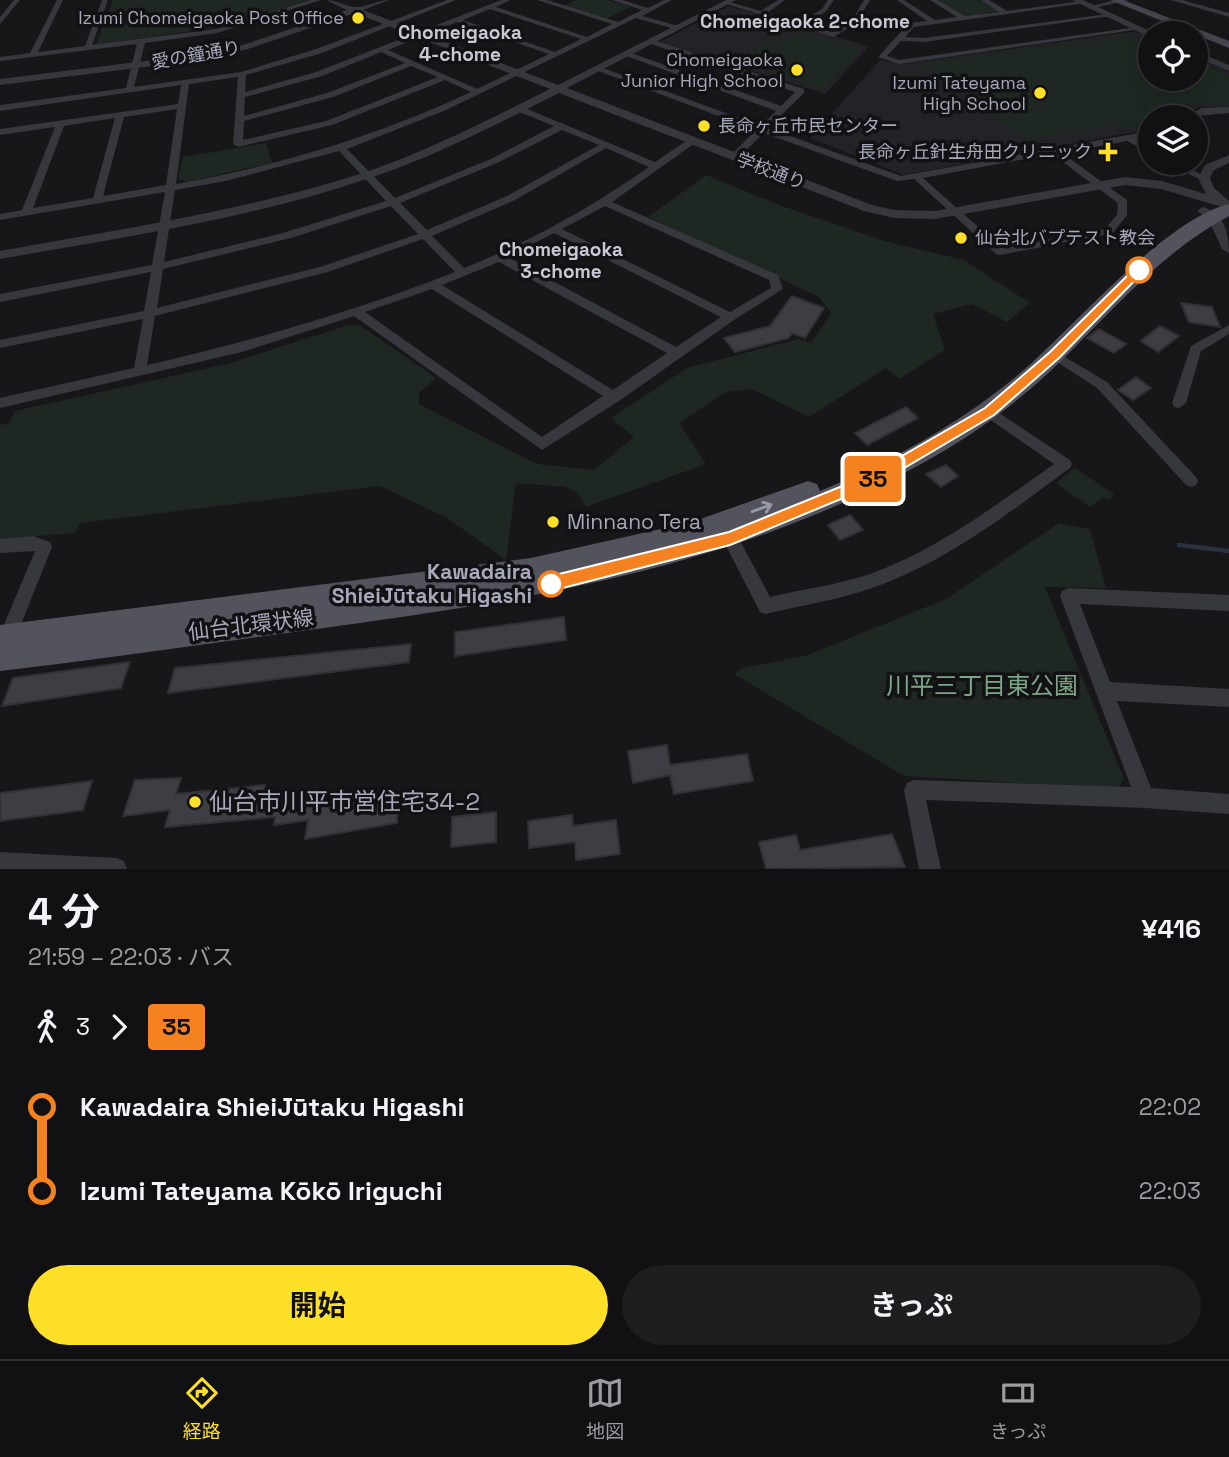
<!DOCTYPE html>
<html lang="ja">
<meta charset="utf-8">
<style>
:root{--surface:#111013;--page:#1e1e21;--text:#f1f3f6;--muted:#9c9da0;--line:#303033;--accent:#ffe028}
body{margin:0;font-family:"Space Grotesk","Noto Sans JP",sans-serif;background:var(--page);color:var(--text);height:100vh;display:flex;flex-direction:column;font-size:26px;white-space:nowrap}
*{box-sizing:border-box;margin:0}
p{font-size:23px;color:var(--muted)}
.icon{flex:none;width:38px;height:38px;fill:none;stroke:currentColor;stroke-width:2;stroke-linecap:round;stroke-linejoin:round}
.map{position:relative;height:869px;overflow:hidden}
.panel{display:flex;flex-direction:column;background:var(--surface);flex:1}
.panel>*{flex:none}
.badge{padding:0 14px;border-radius:5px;font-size:24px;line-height:46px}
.controls{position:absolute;left:1138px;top:21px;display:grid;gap:14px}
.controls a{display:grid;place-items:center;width:70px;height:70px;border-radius:50%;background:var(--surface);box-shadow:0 7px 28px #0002,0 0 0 2px var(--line);font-size:35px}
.map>.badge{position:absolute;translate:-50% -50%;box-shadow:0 0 0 4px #fff}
.legs{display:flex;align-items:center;gap:10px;height:77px;padding:0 28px;font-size:23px}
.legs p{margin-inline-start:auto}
.headline{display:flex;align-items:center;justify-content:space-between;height:119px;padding:0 28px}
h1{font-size:38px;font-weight:700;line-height:52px}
.action{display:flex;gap:14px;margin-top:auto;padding:14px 28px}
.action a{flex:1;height:80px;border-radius:42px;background:var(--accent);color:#111;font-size:28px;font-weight:700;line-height:80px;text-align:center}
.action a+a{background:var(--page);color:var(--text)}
ul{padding:0 28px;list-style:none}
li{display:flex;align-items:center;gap:24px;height:84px;font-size:26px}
li i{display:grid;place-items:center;width:10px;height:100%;margin:0 9px;background:currentColor}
li i::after{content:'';width:18px;height:18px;margin:-9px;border:5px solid;border-radius:50%;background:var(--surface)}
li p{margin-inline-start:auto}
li:first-child i{background:linear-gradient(#0000 50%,currentColor 0)}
li:last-child i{background:linear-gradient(currentColor 50%,#0000 0)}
.tabs{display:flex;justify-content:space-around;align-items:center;height:98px;border-top:2px solid var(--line);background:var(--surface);font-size:19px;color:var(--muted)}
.tabs a{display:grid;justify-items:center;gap:4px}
.tabs .on{color:var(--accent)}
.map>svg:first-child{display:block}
.built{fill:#232226}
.green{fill:#1e2721}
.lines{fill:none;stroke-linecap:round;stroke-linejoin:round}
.stream{stroke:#2b323e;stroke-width:4.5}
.building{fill:#3e3d44;stroke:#313035;stroke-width:2}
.minor{fill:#37373e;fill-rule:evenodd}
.tertiary{fill:#37373e;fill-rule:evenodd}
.secondary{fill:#45454e;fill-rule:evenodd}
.primary{fill:#53535d;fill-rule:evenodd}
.oneway{stroke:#9698a7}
.line-1{fill:#f58220;stroke:#fff;stroke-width:2}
.poi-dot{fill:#ffe028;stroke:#121114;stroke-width:2.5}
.stop-1-dot{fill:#fff;stroke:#f58220;stroke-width:3.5}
.labels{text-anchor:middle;stroke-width:7;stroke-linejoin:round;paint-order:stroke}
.far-poi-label{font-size:18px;fill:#a7a9ba;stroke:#121114;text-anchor:end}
.far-street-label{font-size:18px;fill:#a7a9ba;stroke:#121114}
.far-neighbourhood-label{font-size:19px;font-weight:bold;fill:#c9c9d5;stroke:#121114}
.poi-label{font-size:21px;fill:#a7a9ba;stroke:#121114;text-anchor:start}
.stop-label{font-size:21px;font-weight:bold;fill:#a7a9ba;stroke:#121114;text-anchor:end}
.street-label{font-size:21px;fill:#a7a9ba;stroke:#121114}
.near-park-label{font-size:24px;fill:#7da687;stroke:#121114}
.near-poi-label{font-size:24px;fill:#a7a9ba;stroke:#121114;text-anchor:start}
</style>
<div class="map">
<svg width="1229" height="869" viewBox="0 0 1229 869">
<rect width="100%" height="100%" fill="#171619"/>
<path class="built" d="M729,6L869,46L825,94L660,42Z
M1136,31L1150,37V79H1195V57L1229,72V107L1197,108L1177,117H1150V129L904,175L810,138L880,60L903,64Z"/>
<path class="green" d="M113,0H314L240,24L96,45Z
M576,0H608L631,7L606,19L563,6Z
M938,0H980L1001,11L965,16Z
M800,32L851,46L860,52L824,87L812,86L746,66L742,58L775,37L787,41Z
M1125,35L1150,40V79H1195V59L1229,76V105L1187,106L1163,117H1150V123L1126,128L1111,126L1029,140L920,63Z
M266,143L272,163L187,182L178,179L183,157Z
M706,175L782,206L888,242L964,260L1030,303L1007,322L972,304L933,314L945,350L899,379L886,368L809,417L752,389L726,392L679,423L706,464L586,507L578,493L566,487L516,483L506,560L447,518L380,486L80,523L75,533L0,539V425L9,423L15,411L227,364L349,325L361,326L436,378L419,393V404L537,464L594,470L634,437L611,418L687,368L799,339L811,343L831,313L819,297L648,217Z
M1075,468L1114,494L1110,501L1103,497L1090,507L1056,483Z
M1059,523L1090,529L1106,588L1045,587L1124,779L1118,789L904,776L734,674L743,668L805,656L946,599Z"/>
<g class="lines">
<path class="stream" d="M1179,545L1229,551"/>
</g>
<path class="building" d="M792,296L824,308L805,338L792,333L789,338L735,352L724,338L770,326Z
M1181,303L1212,307L1220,327L1189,322Z
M1160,326L1179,336L1158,352L1141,341Z
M1099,329L1126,344L1114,353L1087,338Z
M1136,377L1151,388L1133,400L1118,390Z
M906,407L918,418L867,445L855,433Z
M946,465L958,476L941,487L926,474Z
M850,515L863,530L840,540L828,525Z
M564,617L566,640L455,656V632Z
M411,644L409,662L168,693L175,668Z
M130,662L121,688L2,706L13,678Z
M667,745L670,765L747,754L753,781L674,794L670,775L633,783L628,751Z
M181,778L176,794L265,785L263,797L316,788L314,806L398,792L397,823L305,839L308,820L274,825L275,817L165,827L170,810L123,816L135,780Z
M92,781L83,810L0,821V793Z
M496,812V842L451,847L452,817Z
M572,815L573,826L616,820L620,854L576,860L575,842L529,848L528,821Z
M892,834L905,867L766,869L759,842L796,835L800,850Z"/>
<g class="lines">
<path class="minor" d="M14,0H20L0,24V17Z
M57,0H63L38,52L85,46L102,0H108L92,45L216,29L311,0H321L217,33L145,43L134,87L241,72L316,49L447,0H456L322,53L246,75L245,92L316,72L501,0H510L496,7L587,37L612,24L537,0H547L618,22L642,10L612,0H622L648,8L664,0H672L642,16L678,26V30L636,18L446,110L347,149L395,198L491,159L554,126L517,111V107L520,106L655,162L689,139H695V143L612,202L778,275L783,289L734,320L619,401L542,450L354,316L242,352L0,408V398L134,368L143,319L0,348V340L144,311L151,272L0,302V294L152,265L165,192L0,220V214L22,210L55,127L0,135V129L178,104L181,85L0,111V105L126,88L137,44L0,61V57L30,53ZM490,9L581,39L555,52L463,20ZM457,22L549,54L477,89L388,50ZM381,52L405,63L327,93L244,116L245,97L322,76ZM411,66L438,77L326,121L243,140L244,121L333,97ZM238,77L233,144L238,147L332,125L445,80L471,92C377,136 278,166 176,184L189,84ZM177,109L166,185L103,196L124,117ZM115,118L93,198L33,208L64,126ZM562,130L599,145L507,196L427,230L400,203L497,163ZM606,148L649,167C592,207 529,242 464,268L432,236L515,200ZM339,151L386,201L283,233L164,262L175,190L226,181ZM391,206L418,234L320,267L157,308L163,269L291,238ZM605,206L769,280L771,288L730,312L562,229ZM554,233L721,317L676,347L508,257ZM423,239L455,272C356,311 252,341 147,365L155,316L328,272ZM499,262L667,353L613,390L442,285ZM432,289L603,396L542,437L365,312Z
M778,0H785L767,13L800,23L822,9L828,0H834L826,11L806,25L833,32L852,20L864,0H870L857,22L834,37L723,3L726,1L761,11Z
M897,0H904L935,20L957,17L930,0H938L965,16L999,12L981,0H989L1007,11L1082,1L1085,3L914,27L905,37L924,38L1108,14L1111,16L924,42L901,41L887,56L899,60L1137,27L1141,29L899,64L878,57L909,23L927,21Z
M1116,0H1129L1090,9L1087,7Z
M1171,0H1182L1229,13V17Z
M651,39L804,89V93L768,128L901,176L1150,131V137L1137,139L1150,146V153L1127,141L1062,153L1127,200V215L1113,233L1000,255L996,254L914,179L897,181L764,133L737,159H731V155L756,130L593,69L600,67L761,126L776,111L621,54L628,52L781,106L795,92L648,43L647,41ZM1052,154L1118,203L1117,215L1105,229L1002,248L923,178Z
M1229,107V113L1185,117L1202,108Z
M1166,163H1178L1209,178L1201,180Z
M1229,325V334L1201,351L1186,403L1179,408L1174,407L1172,403L1191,346Z
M1055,351L1107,382L1196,477L1198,481L1196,485L1191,487L1186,485L1097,388L1051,358L1049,355Z
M990,407L1070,460L1072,464L1070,468C1009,513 947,561 875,587C839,600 802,605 766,614L760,612L722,538L724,533L730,531L736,533L770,597C803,589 838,585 870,574C937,550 996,505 1054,464L985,416L983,412L985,408Z
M33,536L50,542L52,547L13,644L7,646L1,644L0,634L35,551L0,553V539Z
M1068,588L1229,595V611L1080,604L1110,682L1229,689V707L1117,701L1151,788L1229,794V814L1145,808L926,800L941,869H919L904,790L907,783L914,780L1131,787L1060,596L1062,591Z
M0,852L116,858L124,861L127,869H0Z"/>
<path class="tertiary" d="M326,0C337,0 344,6 355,7C365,8 378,0 389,0L363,10L558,85L726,0H736L567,88L872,205L894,210L935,211L1125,177L1162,181L1206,194L1198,178L1205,165L1229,155V163L1214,170L1210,178L1214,188L1229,201V209L1161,189L1125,185L935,219L894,218L864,211L559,93C497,124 436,156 370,178C250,219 124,237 0,259V251C121,229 243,211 360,174C426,152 488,120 550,89L355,13L248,49L193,61L0,85V79L193,55L243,45L347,10Z
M1072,0H1083L1154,33L1147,36Z
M1195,51L1229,65V71L1195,57Z
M1203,207C1225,214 1229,233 1229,253L1222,249L1208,218L1197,211Z"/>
<path class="secondary" d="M1110,0H1123L1229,41V48Z"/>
<path class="primary" d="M1229,204V216C1162,252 1114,309 1061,361C1024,397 982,429 937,455C740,568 530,600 309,630C206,644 103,659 0,671V625L531,558L692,522L808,481L817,484L820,491C890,462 959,424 1018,375C1073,329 1162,221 1229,204Z"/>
</g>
<defs><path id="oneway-shaft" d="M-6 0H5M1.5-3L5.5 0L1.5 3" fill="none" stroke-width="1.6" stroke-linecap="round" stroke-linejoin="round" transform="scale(1.75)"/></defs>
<use class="oneway" href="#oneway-shaft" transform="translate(762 508) rotate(-20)"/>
<path class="line-1" d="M1135,268L1145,270L1059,358L994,415L877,484L730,545L551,591L545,589V579L551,576L729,532L867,476L985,408L1050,352Z"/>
<g class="poi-dot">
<circle cx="358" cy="18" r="7"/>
<circle cx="797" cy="70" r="7"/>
<circle cx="1040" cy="93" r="7"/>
<circle cx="704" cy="126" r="7"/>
<path d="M1104.5 141.5h7v7h7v7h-7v7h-7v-7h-7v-7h7z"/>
<circle cx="961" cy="238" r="7"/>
<circle cx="553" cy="522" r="7"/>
<circle cx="195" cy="802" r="7"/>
</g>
<g class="stop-1-dot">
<circle cx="1139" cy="270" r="12"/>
<circle cx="551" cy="584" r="12"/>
</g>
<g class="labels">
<g class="far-poi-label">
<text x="344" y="24">Izumi Chomeigaoka Post Office</text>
<text x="783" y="66">Chomeigaoka<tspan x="783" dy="21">Junior High School</tspan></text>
<text x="1026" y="89">Izumi Tateyama<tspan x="1026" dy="21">High School</tspan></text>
<text x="718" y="132" text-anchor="start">長命ヶ丘市民センター</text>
<text x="1092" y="158">長命ヶ丘針生舟田クリニック</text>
<text x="975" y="244" text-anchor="start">仙台北バプテスト教会</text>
</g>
<g class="far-street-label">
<text transform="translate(196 55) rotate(-10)" y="6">愛の鐘通り</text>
<text transform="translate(771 171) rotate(21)" y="6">学校通り</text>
</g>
<g class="far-neighbourhood-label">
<text x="805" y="28">Chomeigaoka 2-chome</text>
<text x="460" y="39">Chomeigaoka<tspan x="460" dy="22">4-chome</tspan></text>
<text x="561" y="256">Chomeigaoka<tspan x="561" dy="22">3-chome</tspan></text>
</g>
<g class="poi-label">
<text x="567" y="529">Minnano Tera</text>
</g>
<g class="stop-label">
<text x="532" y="579">Kawadaira<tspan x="532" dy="24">ShieiJūtaku Higashi</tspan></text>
</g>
<g class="street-label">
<text transform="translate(251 625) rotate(-7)" y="7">仙台北環状線</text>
</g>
<g class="near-park-label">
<text x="982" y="694">川平三丁目東公園</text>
</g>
<g class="near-poi-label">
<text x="209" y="810">仙台市川平市営住宅34-2</text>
</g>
</g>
</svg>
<div class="controls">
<a><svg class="icon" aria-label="locate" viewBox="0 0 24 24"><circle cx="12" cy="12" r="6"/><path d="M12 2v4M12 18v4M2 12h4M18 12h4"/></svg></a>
<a><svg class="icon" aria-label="layers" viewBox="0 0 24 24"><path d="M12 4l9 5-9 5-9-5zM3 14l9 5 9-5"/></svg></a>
</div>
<b class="badge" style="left:873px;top:479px;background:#f58220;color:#111">35</b>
</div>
<section class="panel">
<div class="headline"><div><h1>4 分</h1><p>21:59 – 22:03 · バス</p></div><b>¥416</b></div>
<div class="legs"><svg class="icon" aria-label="walk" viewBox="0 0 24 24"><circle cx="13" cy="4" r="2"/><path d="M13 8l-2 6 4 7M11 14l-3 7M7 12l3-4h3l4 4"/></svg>3<svg class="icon" aria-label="forward" viewBox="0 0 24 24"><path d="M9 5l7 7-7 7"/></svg><b class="badge" style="background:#f58220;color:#111">35</b></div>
<ul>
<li><i style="color:#f58220"></i><b>Kawadaira ShieiJūtaku Higashi</b><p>22:02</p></li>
<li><i style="color:#f58220"></i><b>Izumi Tateyama Kōkō Iriguchi</b><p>22:03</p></li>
</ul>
<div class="action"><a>開始</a><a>きっぷ</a></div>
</section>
<nav class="tabs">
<a class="on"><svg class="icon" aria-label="directions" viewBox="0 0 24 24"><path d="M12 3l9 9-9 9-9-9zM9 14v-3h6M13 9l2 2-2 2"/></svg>経路</a>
<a><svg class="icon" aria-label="map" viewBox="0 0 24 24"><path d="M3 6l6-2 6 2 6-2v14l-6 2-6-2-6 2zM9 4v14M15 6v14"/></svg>地図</a>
<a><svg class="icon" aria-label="tickets" viewBox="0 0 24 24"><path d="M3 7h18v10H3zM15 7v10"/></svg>きっぷ</a>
</nav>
